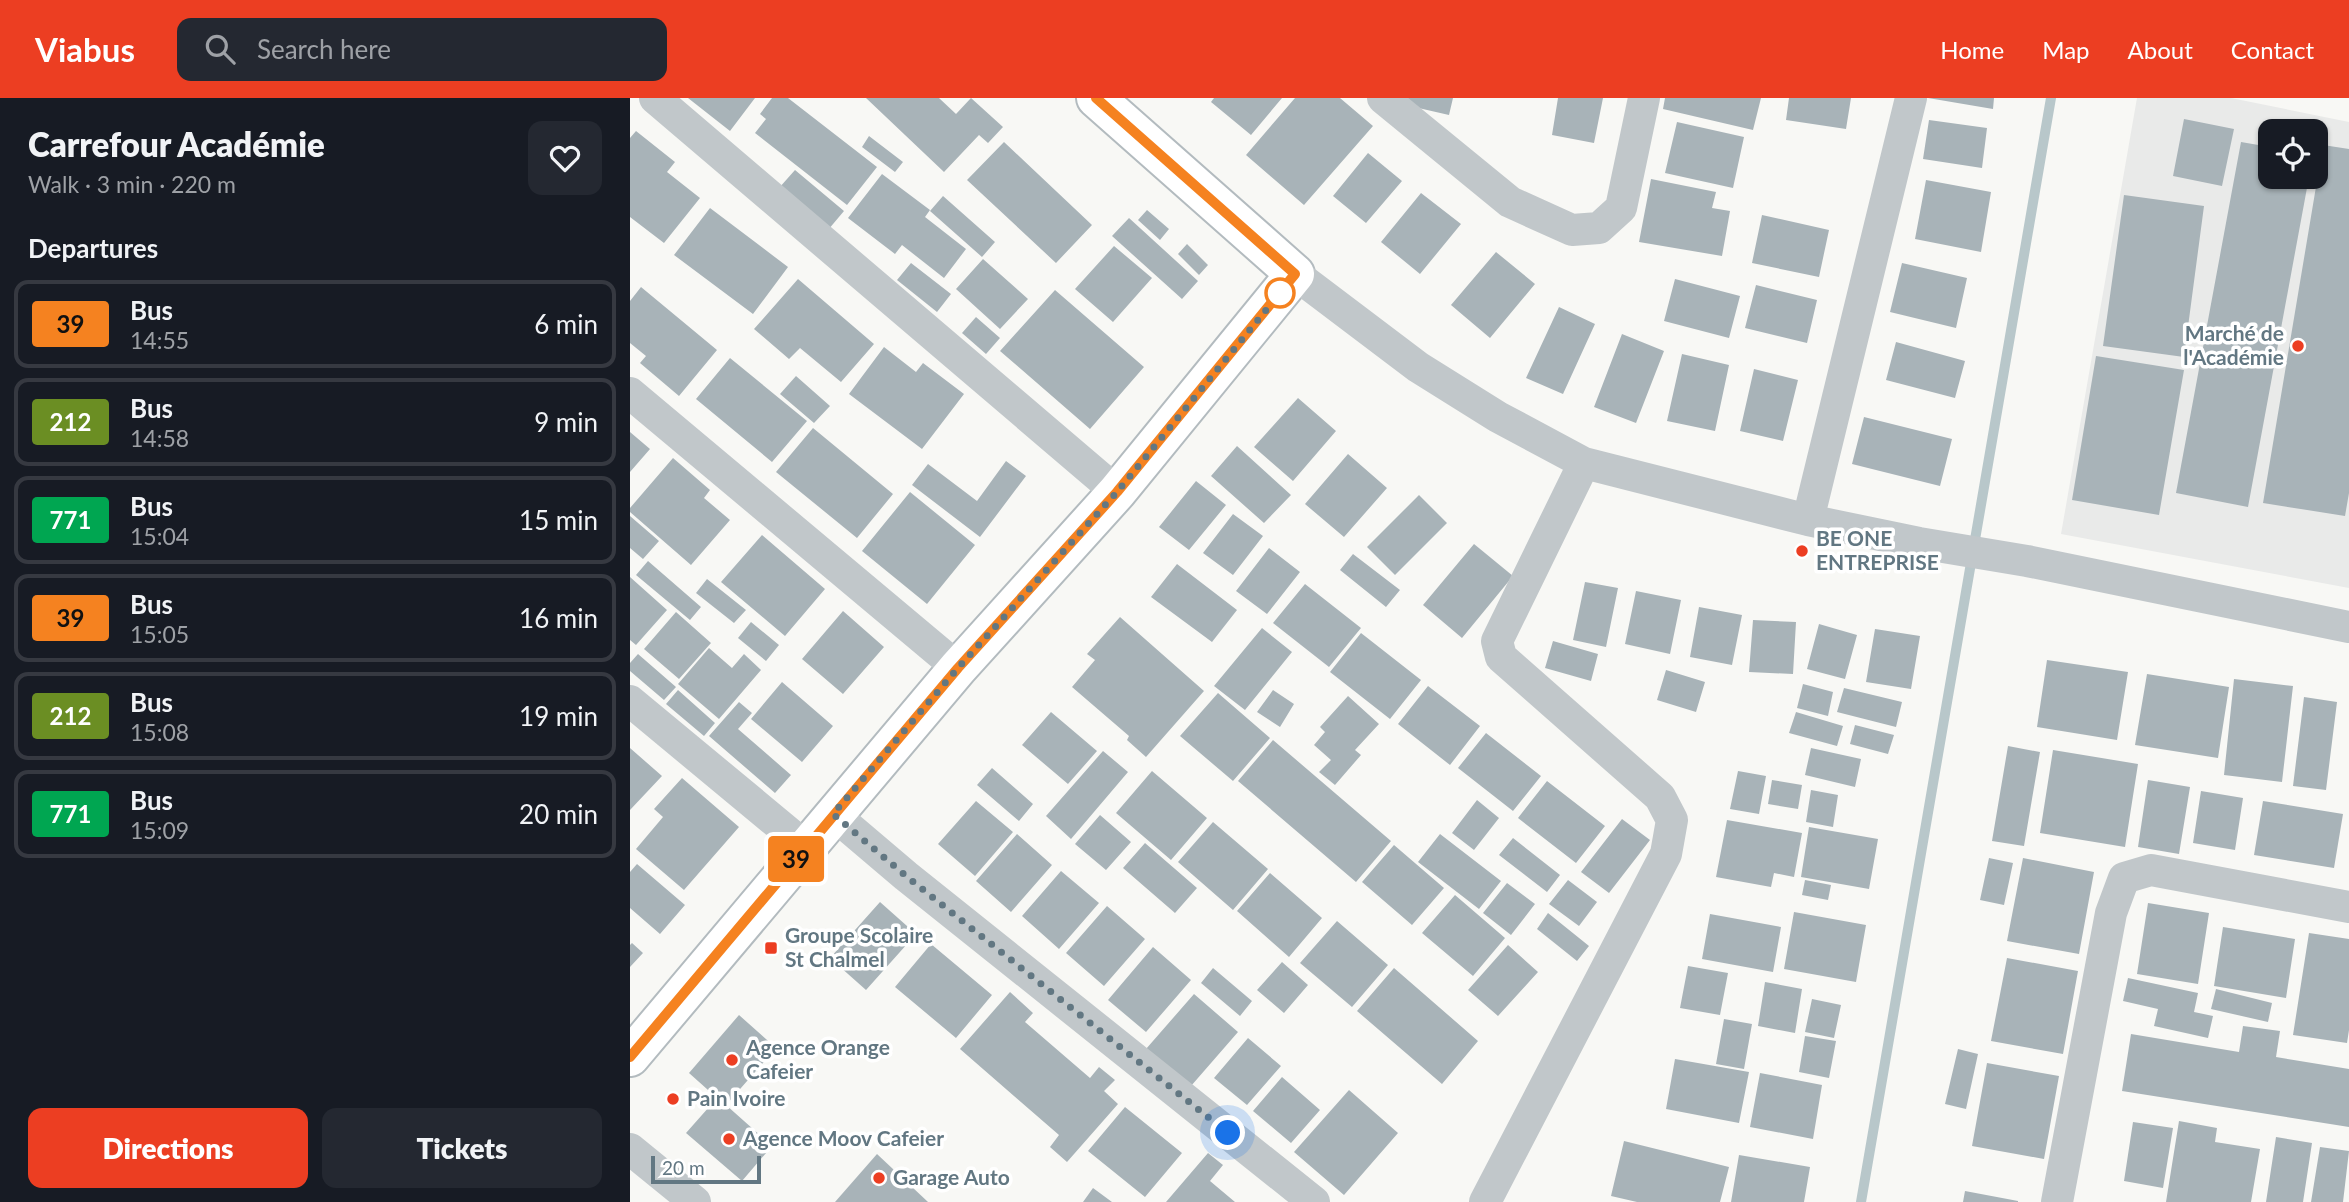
<!DOCTYPE html>
<meta charset="utf-8">
<style>
:root{--surface:#171b24;--page:#242831;--text:#f1f3f6;--muted:#9ea1a6;--line:#363941;--accent:#ec3e22}
body{margin:0;font-family:Lato,sans-serif;background:var(--page);color:var(--text);height:100vh;display:flex;flex-direction:column;font-size:26px;white-space:nowrap}
*{box-sizing:border-box;margin:0}
p{font-size:23px;color:var(--muted)}
.icon{flex:none;width:38px;height:38px;fill:none;stroke:currentColor;stroke-width:2;stroke-linecap:round;stroke-linejoin:round}
.map{position:relative;flex:1;overflow:hidden}
.details{display:flex;flex-direction:column;background:var(--surface);width:630px}
.details>*{flex:none}
.badge{padding:0 14px;border-radius:5px;font-size:24px;line-height:46px}
.fabs{position:absolute;left:1628px;top:21px;display:grid;gap:14px}
.fabs a{display:grid;place-items:center;width:70px;height:70px;border-radius:14px;background:var(--surface);box-shadow:0 2px 5px #0004;font-size:35px}
.scale{position:absolute;left:21px;bottom:18px;width:110px;box-sizing:border-box;padding-left:7px;border:4px solid #627782;border-top:0;font-size:19px;line-height:24px;white-space:nowrap;color:#627782;-webkit-text-stroke:5px #fff;paint-order:stroke}
.you{position:absolute;width:35px;height:35px;margin:-18px;border:5px solid #fff;border-radius:50%;background:#1a73e8;box-shadow:0 0 0 10px #1a73e833}
.map>.badge{position:absolute;translate:-50% -50%;box-shadow:0 0 0 4px #fff}
h2{padding:0 28px;font-size:26px;line-height:63px}
.round{display:grid;place-items:center;flex:none;width:74px;height:74px;border-radius:14px;background:var(--page)}
.headline{display:flex;align-items:center;justify-content:space-between;height:119px;padding:0 28px}
h1{font-size:33px;font-weight:800;line-height:52px}
.action{display:flex;gap:14px;margin-top:auto;padding:14px 28px}
.action a{flex:1;height:80px;border-radius:14px;background:var(--accent);color:#fff;font-size:28px;font-weight:800;line-height:80px;text-align:center}
.action a+a{background:var(--page);color:var(--text)}
ul{padding:0;list-style:none}
li{display:flex;align-items:center;gap:21px;height:88px;margin:0 14px 10px;padding:0 14px;border:4px solid var(--line);border-radius:14px}
li div{flex:1}
li b{display:block;font-size:26px}
li em{font-style:normal}
li .badge{min-width:77px;font-weight:700;text-align:center}
header{display:flex;align-items:center;gap:42px;box-sizing:border-box;height:98px;padding:0 35px;background:var(--accent);color:#fff}
header strong{font-size:33px}
nav{display:flex;gap:38px;margin-inline-start:auto;font-size:24px}
.search{width:490px;height:63px;background:var(--page);display:flex;align-items:center;gap:18px;box-sizing:border-box;padding:0 24px;border-radius:14px;color:var(--muted);font-size:26px}
main{display:flex;flex:1;min-height:0}
.map>svg:first-child{display:block}
.built{fill:#e9eae9;fill-rule:evenodd}
.lines{fill:none;stroke-linecap:round;stroke-linejoin:round}
.stream{stroke:#b8c7ca;stroke-width:10}
.building{fill:#a8b3b8}
.secondary-casing{stroke:#b3bbbf;stroke-width:42}
.street{stroke:#c1c7ca;stroke-width:32}
.secondary{stroke:#fff;stroke-width:38}
.line-casing{stroke:#fff;stroke-width:16}
.line{stroke:#f58220;stroke-width:10}
.walk{stroke:#627782;stroke-width:7;stroke-dasharray:0 12.6}
.stop-dot{fill:#fff;stroke:#f58220;stroke-width:3.5}
.poi-dot{fill:#ec3e22;stroke:#fff;stroke-width:2.5}
.labels{text-anchor:middle;stroke-width:7;stroke-linejoin:round;paint-order:stroke}
.poi-label{font-size:21px;font-weight:bold;fill:#627782;stroke:#fff;text-anchor:start}
</style>
<header>
<strong>Viabus</strong>
<div class="search"><svg class="icon" aria-label="search" viewBox="0 0 24 24"><circle cx="10" cy="10" r="6"/><path d="M15 15l6 6"/></svg>Search here</div>
<nav><a>Home</a><a>Map</a><a>About</a><a>Contact</a></nav>
</header>
<main>
<section class="details">
<div class="headline"><div><h1>Carrefour Académie</h1><p>Walk · 3 min · 220 m</p></div><a class="round"><svg class="icon" aria-label="heart" viewBox="0 0 24 24"><path d="M12 20l-8-8c-3-5 5-10 8-4 3-6 11-1 8 4z"/></svg></a></div>
<h2>Departures</h2>
<ul>
<li><span class="badge" style="background:#f58220;color:#111">39</span><div><b>Bus</b><p>14:55</p></div><em>6 min</em></li>
<li><span class="badge" style="background:#6b8e23;color:#fff">212</span><div><b>Bus</b><p>14:58</p></div><em>9 min</em></li>
<li><span class="badge" style="background:#00a651;color:#fff">771</span><div><b>Bus</b><p>15:04</p></div><em>15 min</em></li>
<li><span class="badge" style="background:#f58220;color:#111">39</span><div><b>Bus</b><p>15:05</p></div><em>16 min</em></li>
<li><span class="badge" style="background:#6b8e23;color:#fff">212</span><div><b>Bus</b><p>15:08</p></div><em>19 min</em></li>
<li><span class="badge" style="background:#00a651;color:#fff">771</span><div><b>Bus</b><p>15:09</p></div><em>20 min</em></li>
</ul>
<div class="action"><a>Directions</a><a>Tickets</a></div>
</section>
<div class="map">
<svg width="1719" height="1104" viewBox="0 0 1719 1104">
<rect width="100%" height="100%" fill="#f8f8f5"/>
<path class="built" d="M1507,0H1601L1719,24V490L1431,436ZM1640,33H1685V79H1640Z"/>
<g class="lines">
<path class="stream" d="M1231,1104L1421,0"/>
</g>
<path class="building" d="M58,0H125L100,33Z
M142,0H158L247,69L217,107L125,35L136,21L130,16Z
M236,0H309L326,16L341,0L373,29L358,45L349,37L314,74Z
M584,0H652L621,37L581,4Z
M665,0H710L743,28L674,107L616,57Z
M773,0H823L819,17L771,6Z
M928,0H973L964,45L922,37Z
M1035,0H1131L1123,32L1033,11Z
M1159,0H1221L1216,31L1156,22Z
M1298,0H1364L1363,11Z
M1554,21L1604,31L1592,88L1543,78Z
M1299,22L1357,30L1352,70L1293,61Z
M1047,24L1114,39L1103,90L1035,75Z
M6,33L45,64L37,74L70,100L34,145L0,119V40Z
M239,38L273,64L265,74L232,49Z
M374,44L462,127L426,165L337,82Z
M1611,44L1640,49V79H1679L1618,409L1546,395Z
M1693,47L1719,51V395L1715,418L1633,405Z
M738,55L772,83L736,125L703,98Z
M165,72L214,113L198,132L149,90Z
M252,76L300,112L295,119L336,151L314,180L272,147L265,156L218,120Z
M1021,81L1086,94L1082,110L1100,113L1092,158L1009,144Z
M1296,82L1361,94L1351,154L1285,141Z
M791,95L831,126L790,176L751,144Z
M1494,97L1574,108L1554,259L1473,248Z
M313,98L365,144L352,159L300,113Z
M80,110L158,169L123,216L44,157Z
M517,112L539,131L530,142L508,122Z
M1132,117L1199,132L1189,179L1122,165Z
M499,120L568,183L552,201L482,138Z
M557,146L578,167L569,177L548,156Z
M484,148L522,180L483,224L445,191Z
M866,154L905,186L860,240L821,207Z
M353,161L398,201L370,231L326,191Z
M281,165L321,196L307,214L267,182Z
M1272,165L1337,180L1326,230L1260,214Z
M168,181L244,246L211,284L170,250L159,261L124,231Z
M1045,181L1110,198L1099,240L1034,223Z
M1126,187L1187,202L1177,245L1115,230Z
M11,189L87,252L49,298L10,265L16,258L0,245V203Z
M425,192L514,269L460,331L370,253Z
M929,209L965,226L933,296L896,280Z
M346,219L370,240L356,256L332,235Z
M992,236L1034,253L1006,325L964,309Z
M1266,244L1335,263L1325,300L1256,282Z
M254,249L286,274L293,265L334,296L292,351L219,296Z
M1052,256L1099,267L1085,333L1037,323Z
M1466,258L1554,272L1529,417L1442,402Z
M100,260L177,323L142,364L66,301Z
M1124,271L1168,282L1153,343L1110,333Z
M166,278L200,308L184,325L150,296Z
M668,300L706,333L663,383L624,349Z
M1234,319L1322,341L1310,388L1222,366Z
M183,330L263,396L227,440L146,374Z
M0,334L20,351L0,374Z
M607,348L661,397L634,425L581,378Z
M718,356L757,390L714,439L675,406Z
M43,360L80,392L74,400L100,422L61,467L0,414V410Z
M376,363L396,378L350,439L282,387L298,366L347,403Z
M566,383L596,407L559,452L529,429Z
M280,394L345,447L297,506L232,453Z
M789,397L817,425L765,477L737,449Z
M603,416L633,438L603,477L573,455Z
M0,418L29,443L13,461L0,450Z
M132,437L195,491L155,538L91,484Z
M844,446L883,478L832,540L793,507Z
M639,450L670,474L637,516L606,493Z
M723,456L770,492L756,509L710,472Z
M18,463L71,509L60,522L6,477Z
M547,466L607,512L582,544L521,499Z
M0,479L37,512L6,547L0,542Z
M77,481L116,512L104,525L66,495Z
M955,484L988,490L976,549L943,542Z
M675,486L731,530L699,569L643,525Z
M1006,493L1051,502L1040,556L995,546Z
M1069,509L1112,517L1102,567L1060,559Z
M213,513L254,549L213,596L172,561Z
M46,514L81,545L49,581L14,551Z
M490,519L574,593L516,659L497,642L499,638L442,589L465,562L457,556Z
M1123,522L1166,524L1163,576L1119,574Z
M121,524L149,547L136,563L108,540Z
M1189,526L1227,537L1215,581L1177,571Z
M632,530L662,554L615,612L584,588Z
M1245,531L1290,538L1281,591L1236,584Z
M731,535L791,582L760,621L700,574Z
M923,543L968,556L961,583L915,570Z
M79,550L102,570L114,556L131,572L89,621L48,586Z
M8,556L46,589L34,602L0,573V565Z
M1417,562L1498,574L1487,642L1407,629Z
M1036,572L1075,584L1066,614L1027,602Z
M1517,576L1599,589L1588,660L1505,647Z
M1604,581L1663,588L1652,684L1594,677Z
M152,584L203,628L172,664L121,621Z
M1173,586L1203,594L1198,618L1167,610Z
M798,588L850,628L820,667L768,626Z
M1214,590L1272,604L1266,629L1207,614Z
M48,592L85,625L74,638L36,606Z
M643,592L664,606L650,629L627,614Z
M588,595L640,640L603,683L550,638Z
M718,598L749,626L725,652L731,657L705,687L689,674L701,662L684,647L695,634L690,629Z
M1674,599L1707,604L1696,692L1663,688Z
M109,604L122,615L108,631L161,677L145,695L79,638Z
M421,614L467,653L438,686L392,647Z
M1166,614L1213,628L1207,648L1159,635Z
M1225,627L1264,637L1258,656L1220,646Z
M856,635L911,678L883,713L828,670Z
M643,642L761,743L726,784L608,683Z
M1378,648L1410,654L1394,748L1362,743Z
M0,650L32,678L0,712Z
M1181,650L1231,661L1225,689L1175,677Z
M1423,652L1508,666L1495,749L1410,735Z
M473,653L498,674L441,741L416,718Z
M362,670L403,706L389,723L347,687Z
M522,673L577,720L541,762L486,715Z
M1108,673L1136,678L1129,716L1100,711Z
M52,680L109,729L54,792L6,751L33,719L24,711Z
M1142,682L1172,687L1168,711L1138,706Z
M1518,682L1560,689L1549,756L1508,749Z
M917,683L975,728L946,765L888,720Z
M1181,692L1208,697L1203,729L1176,724Z
M1571,693L1613,700L1605,752L1563,745Z
M847,702L869,720L844,752L822,735Z
M346,703L383,734L345,778L308,746Z
M1633,703L1713,716L1704,770L1624,757Z
M470,717L501,744L476,772L445,746Z
M992,721L1020,742L979,795L951,774Z
M1097,722L1172,735L1164,779L1144,775L1141,789L1086,779Z
M583,724L638,771L603,812L548,764Z
M1179,729L1248,741L1239,791L1171,779Z
M387,736L422,767L381,814L346,783Z
M810,736L871,783L849,811L788,764Z
M883,740L930,777L917,794L869,757Z
M515,745L567,790L545,815L493,770Z
M764,747L814,790L782,827L732,784Z
M1359,760L1383,765L1374,807L1350,802Z
M1393,760L1464,774L1449,856L1377,843Z
M7,766L55,807L30,836L0,810V774Z
M431,773L469,805L429,851L392,818Z
M640,775L692,820L659,859L607,813Z
M938,782L967,804L949,828L919,806Z
M1175,782L1201,787L1198,802L1172,797Z
M877,785L905,806L881,837L853,815Z
M825,797L875,840L843,878L792,835Z
M250,804L286,836L236,892L200,860Z
M1518,805L1579,815L1568,886L1507,876Z
M477,808L515,841L474,888L436,855Z
M1164,814L1236,827L1226,884L1154,871Z
M918,815L959,848L947,863L907,831Z
M1080,816L1151,829L1143,874L1072,861Z
M707,823L758,867L722,909L670,865Z
M1593,829L1665,841L1656,900L1584,888Z
M1679,835L1719,841V932L1717,945L1663,937Z
M2,845L13,855L0,869V847Z
M301,846L362,897L326,940L265,889Z
M878,847L908,874L868,918L838,892Z
M523,849L561,882L516,934L478,902Z
M1377,860L1448,873L1433,956L1361,943Z
M652,864L678,887L654,915L627,892Z
M1058,868L1098,875L1090,917L1050,910Z
M583,870L622,903L610,918L571,885Z
M764,870L848,943L812,986L727,913Z
M1498,880L1568,895L1564,914L1583,918L1578,940L1524,928L1528,911L1493,903Z
M1135,884L1172,891L1165,935L1128,928Z
M1586,891L1642,905L1638,924L1581,911Z
M380,894L403,915L395,924L460,980L469,969L485,982L474,993L488,1006L437,1064L420,1049L429,1037L330,951Z
M564,896L608,934L561,988L516,951Z
M1182,901L1211,907L1204,940L1175,934Z
M109,917L146,950L96,1007L142,1048L112,1083L56,1035L87,1000L59,975Z
M1094,921L1122,926L1114,971L1086,966Z
M1613,928L1650,933L1646,959L1719,971V1029L1492,993L1501,936L1609,954Z
M1175,938L1206,943L1199,980L1169,974Z
M618,940L651,968L617,1007L584,980Z
M1328,951L1348,956L1336,1011L1315,1006Z
M1045,961L1119,974L1109,1025L1036,1011Z
M1357,965L1429,978L1414,1061L1342,1048Z
M1130,975L1192,987L1183,1041L1120,1029Z
M652,979L690,1012L661,1045L623,1013Z
M719,992L768,1035L714,1097L664,1054Z
M495,1009L552,1055L515,1099L458,1053Z
M1549,1023L1587,1030L1585,1044L1630,1051L1621,1104H1536Z
M1503,1024L1543,1030L1533,1090L1494,1083Z
M1646,1039L1682,1045L1673,1104H1636Z
M994,1043L1099,1069L1090,1104H1007L981,1098Z
M1690,1049L1719,1053L1713,1104H1681Z
M578,1055L593,1067L580,1083L605,1104H536Z
M247,1056L298,1104H205Z
M1109,1057L1180,1069L1174,1104H1101Z
M463,1090L482,1104H453Z
M1335,1093L1388,1103V1104H1333Z"/>
<g class="lines">
<defs>
<path id="secondary" d="M0,959L328,570L487,394L665,176L466,0"/>
</defs>
<use href="#secondary" class="secondary-casing"/>
<path class="street" d="M25,0L487,394
M753,0L880,104L942,132L969,130L991,110L1014,0
M665,176L788,269L868,319L954,365L1178,422L1289,445L1397,463L1719,529
M0,295L328,570
M1178,422L1281,0
M0,603L176,749
M203,716L276,778L684,1104
M0,1051L65,1104
M855,1104L1036,756L1042,722L1030,699L871,559L867,543L954,365
M1427,1104L1481,815L1494,780L1521,772L1719,809"/>
<use href="#secondary" class="secondary"/>
</g>
<g class="lines">
<defs>
<path id="line" d="M0,959L328,570L487,394L665,176L466,0"/>
</defs>
<use href="#line" class="line-casing"/>
<use href="#line" class="line"/>
<path class="walk" d="M598,1035L276,778L203,716L328,570L487,394L650,195"/>
</g>
<circle class="stop-dot" cx="650" cy="195" r="14"/>
<g class="poi-dot">
<circle cx="1668" cy="248" r="7"/>
<circle cx="1172" cy="453" r="7"/>
<rect x="134" y="843" width="14" height="14" rx="3.5"/>
<circle cx="102" cy="962" r="7"/>
<circle cx="43" cy="1001" r="7"/>
<circle cx="99" cy="1041" r="7"/>
<circle cx="249" cy="1080" r="7"/>
</g>
<g class="labels">
<g class="poi-label">
<text x="1654" y="243" text-anchor="end">Marché de<tspan x="1654" dy="24">l'Académie</tspan></text>
<text x="1186" y="448">BE ONE<tspan x="1186" dy="24">ENTREPRISE</tspan></text>
<text x="155" y="845">Groupe Scolaire<tspan x="155" dy="24">St Chalmel</tspan></text>
<text x="116" y="957">Agence Orange<tspan x="116" dy="24">Cafeier</tspan></text>
<text x="57" y="1008">Pain Ivoire</text>
<text x="113" y="1048">Agence Moov Cafeier</text>
<text x="263" y="1087">Garage Auto</text>
</g>
</g>
</svg>
<div class="fabs">
<a><svg class="icon" aria-label="locate" viewBox="0 0 24 24"><circle cx="12" cy="12" r="6"/><path d="M12 2v4M12 18v4M2 12h4M18 12h4"/></svg></a>
</div>
<div class="scale">20 m</div>
<div class="you" style="left:598px;top:1035px"></div>
<b class="badge" style="left:166px;top:761px;background:#f58220;color:#111">39</b>
</div>
</main>
